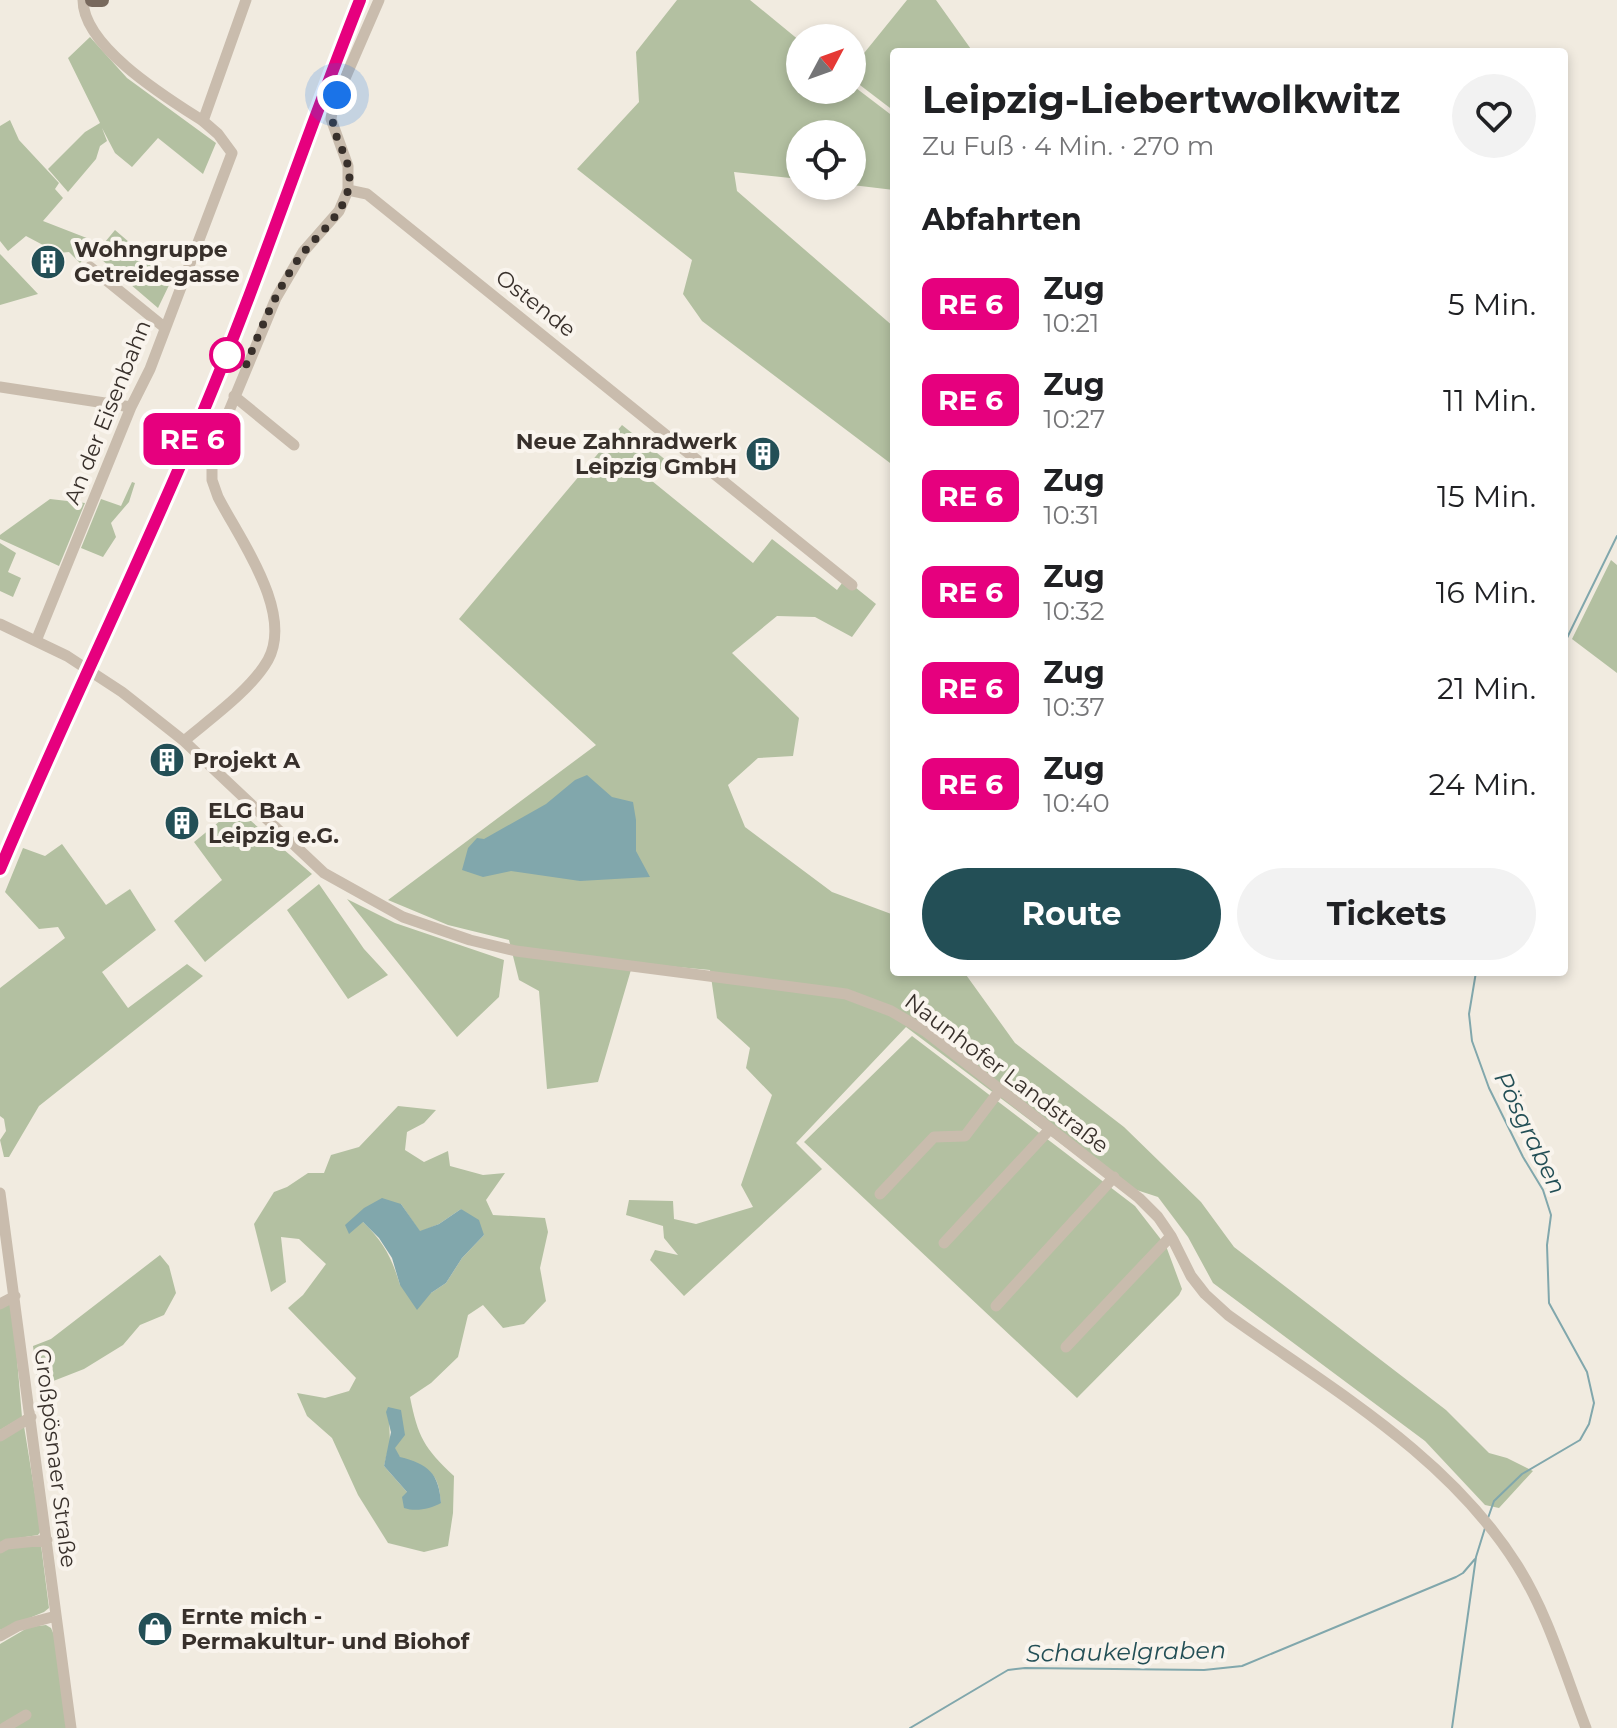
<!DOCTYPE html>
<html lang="de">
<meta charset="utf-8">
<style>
:root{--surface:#fff;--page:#f2f2f2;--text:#202124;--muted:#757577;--accent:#234f56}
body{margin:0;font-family:Montserrat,sans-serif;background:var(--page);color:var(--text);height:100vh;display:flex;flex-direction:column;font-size:30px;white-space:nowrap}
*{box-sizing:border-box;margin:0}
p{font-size:26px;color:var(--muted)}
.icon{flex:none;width:44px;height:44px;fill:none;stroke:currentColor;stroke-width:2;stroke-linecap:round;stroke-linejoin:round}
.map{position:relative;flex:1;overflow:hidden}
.panel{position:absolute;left:890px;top:48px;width:678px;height:928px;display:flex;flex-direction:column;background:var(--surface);border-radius:8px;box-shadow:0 4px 12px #0003}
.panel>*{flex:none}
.badge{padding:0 16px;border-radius:12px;font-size:28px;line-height:52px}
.needle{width:52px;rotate:49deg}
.fabs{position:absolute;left:786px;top:24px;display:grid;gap:16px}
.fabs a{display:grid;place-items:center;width:80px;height:80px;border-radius:50%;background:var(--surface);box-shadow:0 4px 12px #0003;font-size:40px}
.you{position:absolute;width:40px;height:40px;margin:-20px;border:6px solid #fff;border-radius:50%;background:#1a73e8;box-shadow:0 0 0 12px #1a73e833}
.map>.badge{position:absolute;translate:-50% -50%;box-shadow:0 0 0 4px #fff}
h2{padding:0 32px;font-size:30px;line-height:72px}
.round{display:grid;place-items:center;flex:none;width:84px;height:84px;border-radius:42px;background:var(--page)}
.head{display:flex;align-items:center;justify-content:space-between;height:136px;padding:0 32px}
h1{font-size:38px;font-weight:700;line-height:60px}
.button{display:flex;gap:16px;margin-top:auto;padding:16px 32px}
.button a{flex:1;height:92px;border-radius:48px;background:var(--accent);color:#fff;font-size:32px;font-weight:700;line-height:92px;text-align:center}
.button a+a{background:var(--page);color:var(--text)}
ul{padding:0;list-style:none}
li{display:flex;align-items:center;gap:24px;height:96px;padding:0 32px}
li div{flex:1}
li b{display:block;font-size:30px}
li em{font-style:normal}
li .badge{min-width:88px;font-weight:700;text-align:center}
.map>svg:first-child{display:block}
.green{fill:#b3c0a1;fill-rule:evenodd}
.water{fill:#81a7ac}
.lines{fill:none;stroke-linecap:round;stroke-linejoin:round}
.stream{stroke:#81a7ac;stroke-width:2}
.minor{stroke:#c9bcad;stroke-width:11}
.major{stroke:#78695d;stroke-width:14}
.rail{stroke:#38302b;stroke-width:2;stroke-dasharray:2 6;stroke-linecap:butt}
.line-casing{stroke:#fff;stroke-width:18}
.line{stroke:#e6007e;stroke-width:12}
.walk{stroke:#38302b;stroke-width:8;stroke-dasharray:0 14.4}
.stop-dot{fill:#fff;stroke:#e6007e;stroke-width:4}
.labels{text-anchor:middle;stroke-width:8;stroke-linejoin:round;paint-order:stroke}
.poi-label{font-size:22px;font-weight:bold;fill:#38302b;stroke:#f9f4ed;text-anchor:start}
.street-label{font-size:22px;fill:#38302b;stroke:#f9f4ed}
.water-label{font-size:24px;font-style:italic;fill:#234f56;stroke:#f9f4ed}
</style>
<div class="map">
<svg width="1617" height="1728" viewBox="0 0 1617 1728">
<rect width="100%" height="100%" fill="#f1ebe0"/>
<path class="green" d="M677,0H750L800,41V90H852V85L894,117V190L852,185V134H800V179L734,172L737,191L894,327V466L702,321L683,294L692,260L577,169L639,102L636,52Z
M907,0H936L973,52H894V111L852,79V68Z
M90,37L127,78L216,143L203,174L158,138L132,167L115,153L102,128L107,141L100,146L96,159L68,192L48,169L85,132L100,123L68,58Z
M10,120L19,140L59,183L55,189L63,198L43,221L97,242L80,263L69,252L58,253L26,236L8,251L0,241V126Z
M115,230L172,279L158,308L95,254Z
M0,254L2,256L38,294L0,305Z
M622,425L667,461L652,481L753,563L772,539L837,590L845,579L876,604L852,637L815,617L777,616L732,653L799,718L793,756L758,758L728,785L745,827L832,892L894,915V972H964L1015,1043L1124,1127L1201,1202L1234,1247L1446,1410L1489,1453L1507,1458L1533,1471L1499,1508L1485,1505L1425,1441L1213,1283L1188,1237L1158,1197L1112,1182L906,1027L796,1143L822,1169L684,1296L650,1260L655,1250L678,1255L664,1238L663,1226L626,1215L629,1200L673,1201L674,1219L696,1224L753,1207L741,1185L772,1095L746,1068L750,1048L717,1018L710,970L633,963L598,1082L547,1089L539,991L519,980L509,940L448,925L388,900L596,745L459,619Z
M132,482L135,483L129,502L111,523L116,537L103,557L81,548L101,499L121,506Z
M50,499L85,503L59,566L0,539V535Z
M0,543L16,553L8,572L21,578L13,597L0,591Z
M1611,560L1617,565V673L1572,639Z
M236,808L312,874L205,962L174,921L222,880L194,842Z
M62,844L106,905L130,889L156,930L102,972L128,1008L187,964L203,976L39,1106L9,1157H4L0,1140L6,1131L4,1119L0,1116V988L65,938L58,927L39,929L5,892L23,848L45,856Z
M319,884L364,949L388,975L348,999L287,910Z
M347,899L395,923L504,960L499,997L457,1037Z
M912,1036L1135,1206L1166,1246L1182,1289L1179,1295L1077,1398L804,1142Z
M398,1106L436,1110L424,1123L407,1132L405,1150L424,1162L448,1151L450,1166L483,1175L505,1173L486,1200L493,1215L545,1218L548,1232L540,1268L546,1301L524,1324L503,1328L483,1305L468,1315L458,1357L431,1383L410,1397C418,1437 424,1448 454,1476L453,1513L448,1546L424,1552L388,1543L358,1495L332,1438L307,1416L297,1393L325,1398L349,1391L356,1378L288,1308L303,1295L326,1264L299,1239L281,1237L286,1282L271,1292L254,1224L274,1192L287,1187L308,1173H324L331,1155L359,1147ZM401,1204L420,1232L439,1224L461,1209L484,1235L462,1258L446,1283L431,1293L400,1285C392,1258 383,1241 363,1222ZM389,1417C391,1429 391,1445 398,1455C415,1478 438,1455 441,1503L407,1492L384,1466L390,1442Z
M160,1255L169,1266L176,1293L164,1315L140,1325L123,1345L84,1369L38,1387L33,1346L51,1339Z
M12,1300L22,1417L0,1430V1308Z
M24,1426L41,1531L38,1535L6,1540L0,1543V1441Z
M41,1545L49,1608L44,1612L0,1630V1553L10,1547Z
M46,1625L51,1628L54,1635L67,1728H0V1644L29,1627Z"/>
<path class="water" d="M587,775L612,797L633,802L636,820V851L650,877L580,881L511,871L483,877L462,870L468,848L477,838L484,839L546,804L575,780Z
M382,1198L401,1204L420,1231L439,1224L461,1209L479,1220L484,1235L462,1258L446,1283L431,1293L417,1310L400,1285L392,1258L379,1238L363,1222L349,1234L345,1225L364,1208Z
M388,1407L401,1410L405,1435L395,1448L400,1457C428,1464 439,1473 441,1503C430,1509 416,1512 404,1508L402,1497L407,1492L384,1466L391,1432L386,1412Z"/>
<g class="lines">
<path class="stream" d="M1564,644L1617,536
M1476,972L1469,1014L1472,1041L1489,1088L1523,1157L1543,1190L1551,1215L1547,1245L1549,1303L1587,1372L1594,1403L1589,1424L1580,1440L1522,1474L1494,1501L1488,1518
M910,1728L1008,1670L1025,1668L1204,1670L1242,1666L1456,1577L1463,1573L1475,1559
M1452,1728L1476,1557L1485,1528"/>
<path class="minor" d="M83,0C83,47 167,98 203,121
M348,190L367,194L852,585
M90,267L164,327
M0,387L131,407
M234,396L294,445
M0,624L67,656L122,692L184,741L324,873L403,917L470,940L516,951L846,994L891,1011L925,1031L1139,1198L1158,1217L1171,1236L1191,1276L1205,1294L1228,1315C1331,1389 1448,1455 1517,1565C1548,1614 1565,1674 1586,1728
M36,641L131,407L150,369L232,153L218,134L203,121L246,0
M184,741C210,719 251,690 268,660C294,612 240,540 218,497L212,480V452L276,298L303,252L339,211L348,190V166L331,119L333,106L379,0
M0,1193L71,1728
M880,1194L934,1137L965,1136L1000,1090
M944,1243L1050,1129
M0,1304L15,1296
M996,1306L1114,1177
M1066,1347L1171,1236
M0,1436L31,1417
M0,1548L7,1544L47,1540
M0,1636L18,1626L56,1616
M4,1728L26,1715"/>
<path class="major" d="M92,0H102"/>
<path class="rail" d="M0,869C62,722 133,578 195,431C255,289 303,143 360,0"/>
</g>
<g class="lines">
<defs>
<path id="line" d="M0,869C62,722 133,578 195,431C256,289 303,143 360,0"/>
</defs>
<use href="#line" class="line-casing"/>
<use href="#line" class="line"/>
<path class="walk" d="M227,355L244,370C259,334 273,297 295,264C311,239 341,220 348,190C357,152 320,136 337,95"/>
</g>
<defs>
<symbol id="building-disc" viewBox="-11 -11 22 22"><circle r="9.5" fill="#234f56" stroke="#f9f4ed"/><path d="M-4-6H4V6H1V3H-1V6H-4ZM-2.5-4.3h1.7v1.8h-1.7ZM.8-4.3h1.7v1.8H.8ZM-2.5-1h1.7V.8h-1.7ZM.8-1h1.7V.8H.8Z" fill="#fff"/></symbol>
<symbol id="shop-disc" viewBox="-11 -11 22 22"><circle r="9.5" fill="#234f56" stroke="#f9f4ed"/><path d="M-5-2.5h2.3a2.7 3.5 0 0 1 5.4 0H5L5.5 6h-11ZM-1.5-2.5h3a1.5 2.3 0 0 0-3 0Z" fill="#fff"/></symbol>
</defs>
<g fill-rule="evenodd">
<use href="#building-disc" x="28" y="242" width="40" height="40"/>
<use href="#building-disc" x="743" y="434" width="40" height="40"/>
<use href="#building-disc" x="147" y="740" width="40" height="40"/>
<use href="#building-disc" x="162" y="803" width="40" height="40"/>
<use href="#shop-disc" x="135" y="1609" width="40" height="40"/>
</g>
<circle class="stop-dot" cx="227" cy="355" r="16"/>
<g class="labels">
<g class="poi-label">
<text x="74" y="257">Wohngruppe<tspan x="74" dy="25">Getreidegasse</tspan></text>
<text x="737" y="449" text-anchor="end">Neue Zahnradwerk<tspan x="737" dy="25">Leipzig GmbH</tspan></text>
<text x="193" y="768">Projekt A</text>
<text x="208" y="818">ELG Bau<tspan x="208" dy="25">Leipzig e.G.</tspan></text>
<text x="181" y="1624">Ernte mich -<tspan x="181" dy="25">Permakultur- und Biohof</tspan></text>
</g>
<g class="street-label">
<text transform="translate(536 303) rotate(38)" y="8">Ostende</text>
<text transform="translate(107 412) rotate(-68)" y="8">An der Eisenbahn</text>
<text transform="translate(1007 1073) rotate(37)" y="8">Naunhofer Landstraße</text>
<text transform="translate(56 1458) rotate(83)" y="8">Großpösnaer Straße</text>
</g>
<g class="water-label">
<text transform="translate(1530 1133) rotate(64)" y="8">Pösgraben</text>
<text transform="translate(1126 1652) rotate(-1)" y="8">Schaukelgraben</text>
</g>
</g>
</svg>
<div class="fabs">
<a><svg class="needle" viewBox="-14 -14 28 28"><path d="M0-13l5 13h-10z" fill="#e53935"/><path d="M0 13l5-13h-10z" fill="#757577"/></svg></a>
<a><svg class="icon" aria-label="locate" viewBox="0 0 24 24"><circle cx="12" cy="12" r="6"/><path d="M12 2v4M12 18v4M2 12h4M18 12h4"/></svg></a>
</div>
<div class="you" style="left:337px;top:95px"></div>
<b class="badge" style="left:192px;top:439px;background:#e6007e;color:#fff">RE 6</b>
<section class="panel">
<div class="head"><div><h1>Leipzig-Liebertwolkwitz</h1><p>Zu Fuß · 4 Min. · 270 m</p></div><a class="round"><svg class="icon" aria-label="heart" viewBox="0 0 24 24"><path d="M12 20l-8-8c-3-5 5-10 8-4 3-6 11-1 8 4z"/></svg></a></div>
<h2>Abfahrten</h2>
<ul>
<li><span class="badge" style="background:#e6007e;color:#fff">RE 6</span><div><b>Zug</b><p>10:21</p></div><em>5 Min.</em></li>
<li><span class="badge" style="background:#e6007e;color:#fff">RE 6</span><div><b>Zug</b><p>10:27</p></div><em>11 Min.</em></li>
<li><span class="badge" style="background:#e6007e;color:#fff">RE 6</span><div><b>Zug</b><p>10:31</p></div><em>15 Min.</em></li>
<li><span class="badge" style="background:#e6007e;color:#fff">RE 6</span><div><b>Zug</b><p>10:32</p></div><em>16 Min.</em></li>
<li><span class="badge" style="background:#e6007e;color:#fff">RE 6</span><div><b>Zug</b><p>10:37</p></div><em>21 Min.</em></li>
<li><span class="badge" style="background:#e6007e;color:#fff">RE 6</span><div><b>Zug</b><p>10:40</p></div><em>24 Min.</em></li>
</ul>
<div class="button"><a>Route</a><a>Tickets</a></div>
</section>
</div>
